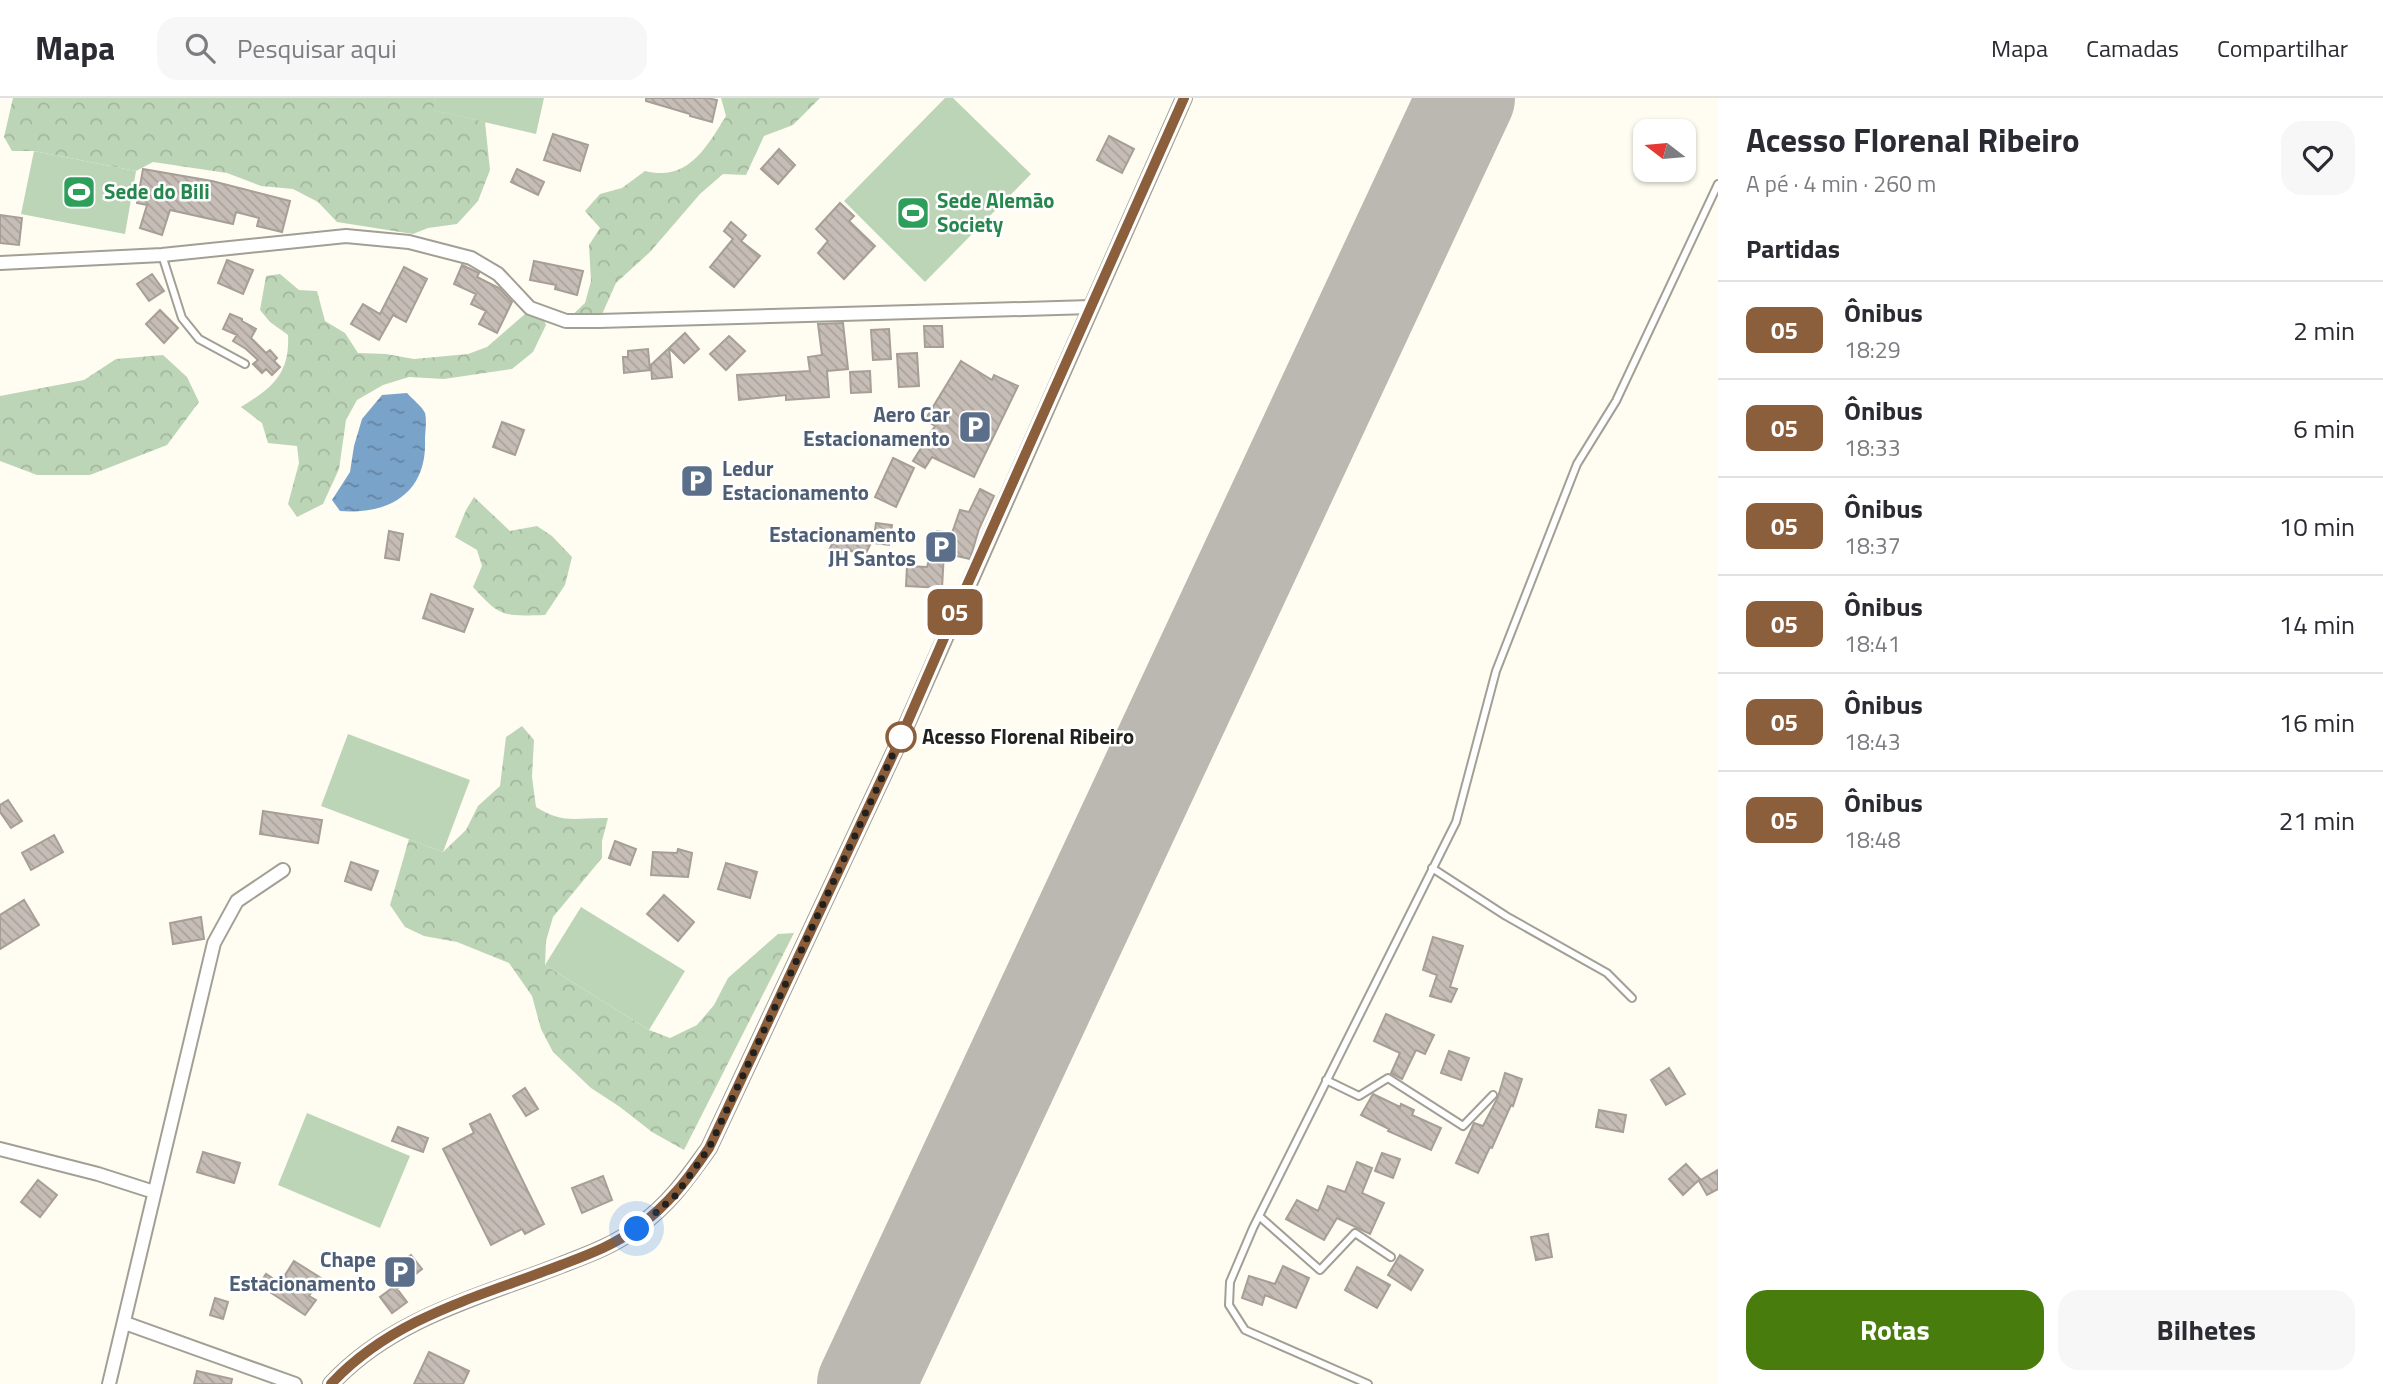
<!DOCTYPE html>
<html lang="pt">
<meta charset="utf-8">
<style>
:root{--surface:#fff;--page:#f7f7f7;--text:#2b2b33;--muted:#7c7c81;--line:#e1e1e2;--accent:#487c0d}
body{margin:0;font-family:"Titillium Web",sans-serif;background:var(--page);color:var(--text);height:100vh;display:flex;flex-direction:column;font-size:26px;white-space:nowrap}
*{box-sizing:border-box;margin:0}
p{font-size:23px;color:var(--muted)}
.icon{flex:none;width:38px;height:38px;fill:none;stroke:currentColor;stroke-width:2;stroke-linecap:round;stroke-linejoin:round}
.map{position:relative;flex:1;overflow:hidden}
.side{display:flex;flex-direction:column;background:var(--surface);width:665px}
.side>*{flex:none}
.badge{padding:0 14px;border-radius:10px;font-size:24px;line-height:46px}
.needle{width:46px;rotate:286deg}
.fabs{position:absolute;left:1633px;top:21px;display:grid;gap:14px}
.fabs a{display:grid;place-items:center;width:63px;height:63px;border-radius:14px;background:var(--surface);box-shadow:0 2px 5px #0004;font-size:35px}
.you{position:absolute;width:35px;height:35px;margin:-18px;border:5px solid #fff;border-radius:50%;background:#1a73e8;box-shadow:0 0 0 10px #1a73e833}
.map>.badge{position:absolute;translate:-50% -50%;box-shadow:0 0 0 4px #fff}
h2{padding:0 28px;font-size:26px;line-height:63px}
.round{display:grid;place-items:center;flex:none;width:74px;height:74px;border-radius:21px;background:var(--page)}
.headline{display:flex;align-items:center;justify-content:space-between;height:119px;padding:0 28px}
h1{font-size:33px;font-weight:700;line-height:52px}
.button{display:flex;gap:14px;margin-top:auto;padding:14px 28px}
.button a{flex:1;height:80px;border-radius:21px;background:var(--accent);color:#fff;font-size:28px;font-weight:700;line-height:80px;text-align:center}
.button a+a{background:var(--page);color:var(--text)}
ul{padding:0;list-style:none}
li{display:flex;align-items:center;gap:21px;height:98px;padding:0 28px;border-top:2px solid var(--line)}
li div{flex:1}
li b{display:block;font-size:26px}
li em{font-style:normal}
li .badge{min-width:77px;font-weight:700;text-align:center}
header{display:flex;align-items:center;gap:42px;box-sizing:border-box;height:98px;padding:0 35px;background:var(--surface);border-bottom:2px solid var(--line)}
header strong{font-size:33px}
nav{display:flex;gap:38px;margin-inline-start:auto;font-size:24px}
.search{width:490px;height:63px;background:var(--page);display:flex;align-items:center;gap:18px;box-sizing:border-box;padding:0 24px;border-radius:21px;color:var(--muted);font-size:26px}
main{display:flex;flex:1;min-height:0}
.map>svg:first-child{display:block}
.grass{fill:#bdd5b7}
.forest{fill:url(#forest-crowns)}
.water{fill:url(#water-ripples)}
.lines{fill:none;stroke-linecap:round;stroke-linejoin:round}
.runway{stroke:#bab8b0;stroke-width:98}
.building{fill:url(#building-back-hatch);stroke:#a79e97;stroke-width:2}
.service-casing{stroke:#a29f95;stroke-width:10}
.minor-casing{stroke:#a29f95;stroke-width:16}
.tertiary-casing{stroke:#a29f95;stroke-width:18}
.service{stroke:#fff;stroke-width:6}
.minor{stroke:#fff;stroke-width:12}
.tertiary{stroke:#fff;stroke-width:14}
.line-casing{stroke:#fff;stroke-width:16}
.line{stroke:#8b5e3c;stroke-width:10}
.walk{stroke:#23211e;stroke-width:7;stroke-dasharray:0 12.6}
.stop-dot{fill:#fff;stroke:#8b5e3c;stroke-width:3.5}
.labels{text-anchor:middle;stroke-width:5;stroke-linejoin:round;paint-order:stroke}
.leisure-label{font-size:21px;font-weight:bold;fill:#27864d;stroke:#fff;text-anchor:start}
.service-label{font-size:21px;font-weight:bold;fill:#4e5e75;stroke:#fff;text-anchor:end}
.stop-label{font-size:21px;font-weight:bold;fill:#23211e;stroke:#fff;text-anchor:start}
</style>
<header>
<strong>Mapa</strong>
<div class="search"><svg class="icon" aria-label="search" viewBox="0 0 24 24"><circle cx="10" cy="10" r="6"/><path d="M15 15l6 6"/></svg>Pesquisar aqui</div>
<nav><a>Mapa</a><a>Camadas</a><a>Compartilhar</a></nav>
</header>
<main>
<div class="map">
<svg width="1718" height="1286" viewBox="0 0 1718 1286">
<defs>
<pattern id="forest-crowns" width="20" height="18" patternUnits="userSpaceOnUse" patternTransform="scale(1.75)"><rect width="20" height="18" fill="#bdd5b7"/><path d="M2 6a3 3 0 1 1 6 0M12 15a3 3 0 1 1 6 0" fill="none" stroke="#a2b79d"/></pattern>
<pattern id="water-ripples" width="26" height="14" patternUnits="userSpaceOnUse" patternTransform="scale(1.75)"><rect width="26" height="14" fill="#7aa3c9"/><path d="M2 4q2-2 4 0t4 0M15 11q2-2 4 0t4 0" fill="none" stroke="#6484a3"/></pattern>
<pattern id="building-back-hatch" width="6" height="6" patternUnits="userSpaceOnUse" patternTransform="scale(1.75)"><rect width="6" height="6" fill="#c6bdb6"/><path d="M-1 5l2 2M0 0l6 6M5-1l2 2" fill="none" stroke="#aaa29c"/></pattern>
</defs>
<rect width="100%" height="100%" fill="#fffcf1"/>
<path class="grass" d="M435,0H544L536,36L432,12Z
M945,0H953L1031,76L925,184L844,103Z
M34,53L136,73L125,136L21,116Z
M348,636L470,682L443,754L321,708Z
M581,809L685,873L649,932L545,867Z
M307,1015L410,1058L380,1130L278,1087Z"/>
<path class="forest" d="M13,0H435L433,12L485,24L490,72L478,103L457,126L428,130L413,136L337,124L318,104L293,91L261,88L227,75L153,64L136,73L34,53H12L4,39Z
M721,0H820L793,27L764,38L746,77L723,76L700,96L650,154L616,185L599,223H566L585,205L591,183L589,147L600,130L585,113L600,96L622,90L645,73C688,84 706,50 726,18Z
M280,176L299,192L317,193L325,223L345,235L358,255L386,256L414,261L468,256L487,249L525,216L542,217L546,227L533,254L512,271L444,281L409,279L383,287L357,302L346,322L339,371L323,406L297,419L288,406L299,365L297,348L268,345L262,325L241,309C272,290 290,276 288,237L270,224L260,212L266,178Z
M163,257L187,279L199,304L167,347L90,377H37L0,363V298L84,282L116,261Z
M474,399L510,433L537,428L552,438L572,459L565,487L545,517C504,518 501,520 473,489L482,468L477,452L455,439L466,412Z
M522,628L534,642L532,679L536,709C564,727 577,719 608,720L602,743V760L553,819L546,843L545,867L649,932L670,940L697,927L714,907L728,880L778,836L794,835L684,1052L652,1034L620,1009L591,990L553,954L541,931L532,898L509,865L457,844L424,838L405,829L390,807L409,741L443,754L466,732L478,708L500,688L506,639Z"/>
<path class="water" d="M407,295C412,301 422,308 425,315C427,322 425,335 425,342C427,395 389,417 340,413L332,402L350,374L354,348L362,321L382,297Z"/>
<g class="lines">
<path class="runway" d="M866,1286L1466,0"/>
</g>
<path class="building" d="M646,0H707L717,2L712,24L690,18V16L646,3Z
M553,36L588,47L580,73L544,62Z
M1109,38L1134,51L1122,75L1097,62Z
M779,51L795,67L778,86L761,71Z
M143,71L212,83L290,103L282,134L257,128L259,120L236,114L233,126L170,112L162,137L140,130L147,107L137,105Z
M517,71L544,84L538,97L511,84Z
M840,105L854,118L849,123L875,148L844,181L818,155L828,143L816,131Z
M0,117L22,120L19,147L0,145Z
M731,124L746,137L741,143L760,158L734,189L710,169L733,141L724,133Z
M227,162L253,172L243,196L218,185Z
M534,163L583,173L577,197L555,191L556,187L530,182Z
M462,167L479,175L477,179L499,190L512,204L497,235L479,226L486,213L471,206L476,196L454,186Z
M404,169L427,181L406,224L393,217L379,242L351,226L363,206L380,216Z
M152,176L164,193L149,203L137,186Z
M160,212L178,230L164,245L146,226Z
M230,216L242,221V223L256,231L251,240L266,255L270,252L277,260L274,263L280,269L272,277L266,271L262,275L253,266L258,262L246,251L233,243L237,237L223,231Z
M843,225L848,271L827,273L829,299L786,302V297L739,302L737,277L810,273L808,259L822,257L818,226Z
M924,228H942L943,249H925Z
M889,231L891,261L873,262L871,232Z
M685,235L699,251L684,265L669,250Z
M729,238L745,253L726,272L710,256Z
M669,250L672,279L652,281L651,267Z
M648,251L650,272L624,275L623,259H628V253Z
M917,255L919,288L899,289L897,256Z
M961,263L992,282L994,277L1018,288L974,379L932,359L925,370L913,363L935,328L925,322Z
M870,273L871,294L851,295L850,274Z
M502,324L524,332L515,357L493,349Z
M893,360L914,370L896,409L875,399Z
M980,391L994,398L979,431L970,461L944,455L942,490L906,488L907,468L927,469L937,433L952,435L960,412L969,414Z
M876,425L892,427L889,447L873,445Z
M389,433L403,436L399,462L385,460Z
M839,433L856,442L857,438L871,445L864,459L847,451L843,459L829,452Z
M431,496L473,511L464,534L423,520Z
M8,702L22,723L11,730L0,714V707Z
M263,713L322,722L318,745L260,736Z
M54,737L63,754L31,772L22,755Z
M615,743L636,751L630,767L609,760Z
M678,751L692,755L688,779L651,777L653,754L677,755Z
M351,764L378,773L371,792L345,783Z
M726,765L757,774L750,800L718,791Z
M664,797L694,824L678,843L647,816Z
M24,802L39,827L0,851V817Z
M201,819L204,841L173,846L170,825Z
M1433,839L1463,848L1450,889L1457,891L1451,904L1430,898L1437,877L1423,872Z
M1386,916L1434,937L1425,956L1416,952L1402,981L1391,975L1400,955L1374,943Z
M1449,953L1469,960L1461,982L1441,975Z
M1669,970L1685,996L1666,1007L1651,982Z
M1505,975L1522,981L1513,1008L1511,1007L1492,1050L1490,1049L1478,1075L1456,1065L1474,1025L1483,1028L1498,999Z
M525,990L538,1011L526,1018L513,998Z
M1373,996L1400,1009L1401,1006L1414,1012L1412,1017L1441,1030L1431,1052L1388,1033L1389,1031L1361,1017Z
M1599,1012L1626,1017L1623,1034L1596,1029Z
M490,1016L544,1126L525,1136L522,1131L491,1147L443,1051L474,1035L470,1026Z
M398,1029L428,1040L423,1054L392,1043Z
M203,1054L240,1065L234,1085L197,1074Z
M1382,1055L1400,1061L1393,1080L1375,1073Z
M1357,1064L1372,1070L1362,1095L1384,1105L1370,1136L1337,1120L1324,1142L1286,1121L1297,1102L1318,1113L1328,1088L1345,1094Z
M1686,1066L1700,1081L1683,1097L1669,1081Z
M1718,1072V1091L1707,1097L1699,1083Z
M603,1078L612,1102L582,1115L572,1090Z
M38,1082L57,1097L40,1119L21,1104Z
M1548,1136L1552,1159L1536,1162L1531,1139Z
M411,1157L422,1171L397,1191L386,1177Z
M1400,1157L1423,1172L1411,1192L1388,1177Z
M294,1163L321,1180L309,1198L316,1202L305,1217L259,1187L266,1176L280,1185Z
M1283,1168L1309,1180L1296,1210L1265,1197L1262,1207L1242,1200L1249,1178L1275,1186Z
M1357,1169L1390,1187L1377,1210L1345,1192Z
M395,1188L407,1204L392,1215L380,1199Z
M215,1200L228,1204L223,1221L210,1217Z
M429,1254L469,1273L463,1286H414Z
M197,1273L232,1281L231,1286H194Z"/>
<g class="lines">
<defs>
<path id="service" d="M162,157L182,220L199,241L245,266
M1432,770L1506,818L1607,875L1632,900
M1326,982L1359,998L1388,980L1463,1028L1493,997
M1259,1118L1320,1172L1355,1135L1391,1159
M1368,1286L1245,1232L1229,1207L1230,1184L1253,1130L1456,724L1496,573L1577,366L1616,303L1718,86"/>
<path id="minor" d="M0,165L162,157L346,138L409,144L471,160L498,176L530,210L566,223H599L1091,209
M0,1051L98,1076L154,1094
M125,1225L295,1286
M109,1286L214,845L237,803L283,772"/>
<path id="tertiary" d="M331,1286C392,1220 480,1199 561,1167C587,1157 615,1147 638,1129C670,1105 686,1082 709,1050L898,646L1184,0"/>
</defs>
<use href="#service" class="service-casing"/>
<use href="#minor" class="minor-casing"/>
<use href="#tertiary" class="tertiary-casing"/>
<use href="#service" class="service"/>
<use href="#minor" class="minor"/>
<use href="#tertiary" class="tertiary"/>
</g>
<g class="lines">
<defs>
<path id="line" d="M331,1286C393,1219 479,1199 561,1167C587,1157 615,1147 638,1129C669,1106 687,1082 709,1050L898,646L964,494L1184,0"/>
</defs>
<use href="#line" class="line-casing"/>
<use href="#line" class="line"/>
<path class="walk" d="M637,1131L676,1097L709,1050L901,639"/>
</g>
<defs>
<symbol id="stadium-square" viewBox="-11 -11 22 22"><rect x="-9" y="-9" width="18" height="18" rx="4" fill="#2e9e5b" stroke="#fff"/><path d="M0-5a6.5 5 0 1 0 0 10a6.5 5 0 1 0 0-10ZM-3.5-1.8h7v3.6h-7Z" fill="#fff"/></symbol>
<symbol id="parking-square" viewBox="-11 -11 22 22"><rect x="-9" y="-9" width="18" height="18" rx="4" fill="#5c6f8a" stroke="#fff"/><path d="M-3.5-5.5H1a3.5 3.5 0 0 1 0 7H-1V5.5H-3.5ZM-1-3.4V-.6H.8a1.4 1.4 0 0 0 0-2.8Z" fill="#fff"/></symbol>
</defs>
<g fill-rule="evenodd">
<use href="#stadium-square" x="60" y="75" width="38" height="38"/>
<use href="#stadium-square" x="894" y="96" width="38" height="38"/>
<use href="#parking-square" x="956" y="310" width="38" height="38"/>
<use href="#parking-square" x="678" y="364" width="38" height="38"/>
<use href="#parking-square" x="922" y="430" width="38" height="38"/>
<use href="#parking-square" x="381" y="1155" width="38" height="38"/>
</g>
<circle class="stop-dot" cx="901" cy="639" r="14"/>
<g class="labels">
<g class="leisure-label">
<text x="104" y="101">Sede do Bili</text>
<text x="937" y="110">Sede Alemão<tspan x="937" dy="24">Society</tspan></text>
</g>
<g class="service-label">
<text x="950" y="324">Aero Car<tspan x="950" dy="24">Estacionamento</tspan></text>
<text x="722" y="378" text-anchor="start">Ledur<tspan x="722" dy="24">Estacionamento</tspan></text>
<text x="916" y="444">Estacionamento<tspan x="916" dy="24">JH Santos</tspan></text>
<text x="376" y="1169">Chape<tspan x="376" dy="24">Estacionamento</tspan></text>
</g>
<g class="stop-label">
<text x="922" y="646">Acesso Florenal Ribeiro</text>
</g>
</g>
</svg>
<div class="fabs">
<a><svg class="needle" viewBox="-14 -14 28 28"><path d="M0-13l5 13h-10z" fill="#e53935"/><path d="M0 13l5-13h-10z" fill="#7c7c81"/></svg></a>
</div>
<div class="you" style="left:637px;top:1131px"></div>
<b class="badge" style="left:955px;top:514px;background:#8b5e3c;color:#fff">05</b>
</div>
<section class="side">
<div class="headline"><div><h1>Acesso Florenal Ribeiro</h1><p>A pé · 4 min · 260 m</p></div><a class="round"><svg class="icon" aria-label="heart" viewBox="0 0 24 24"><path d="M12 20l-8-8c-3-5 5-10 8-4 3-6 11-1 8 4z"/></svg></a></div>
<h2>Partidas</h2>
<ul>
<li><span class="badge" style="background:#8b5e3c;color:#fff">05</span><div><b>Ônibus</b><p>18:29</p></div><em>2 min</em></li>
<li><span class="badge" style="background:#8b5e3c;color:#fff">05</span><div><b>Ônibus</b><p>18:33</p></div><em>6 min</em></li>
<li><span class="badge" style="background:#8b5e3c;color:#fff">05</span><div><b>Ônibus</b><p>18:37</p></div><em>10 min</em></li>
<li><span class="badge" style="background:#8b5e3c;color:#fff">05</span><div><b>Ônibus</b><p>18:41</p></div><em>14 min</em></li>
<li><span class="badge" style="background:#8b5e3c;color:#fff">05</span><div><b>Ônibus</b><p>18:43</p></div><em>16 min</em></li>
<li><span class="badge" style="background:#8b5e3c;color:#fff">05</span><div><b>Ônibus</b><p>18:48</p></div><em>21 min</em></li>
</ul>
<div class="button"><a>Rotas</a><a>Bilhetes</a></div>
</section>
</main>
